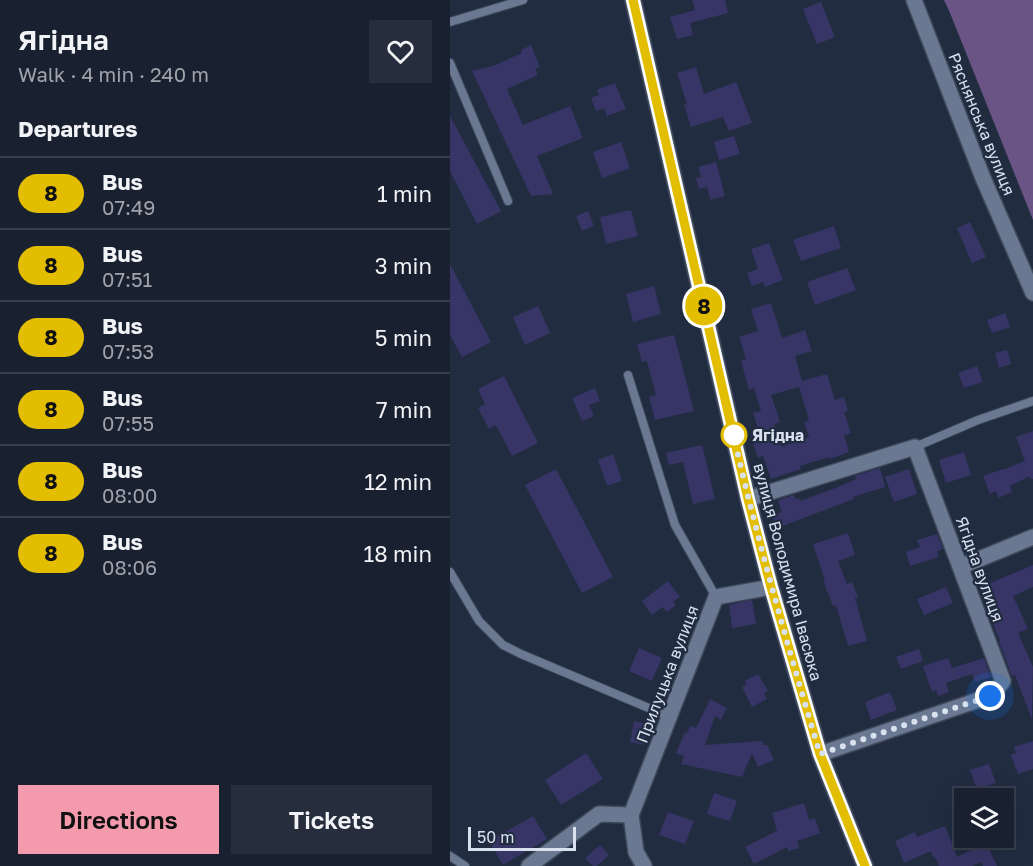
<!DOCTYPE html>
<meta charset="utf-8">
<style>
:root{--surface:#192131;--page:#262e3d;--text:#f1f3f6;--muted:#9fa3ab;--line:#373e4d;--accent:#f39aac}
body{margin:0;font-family:"Golos Text",sans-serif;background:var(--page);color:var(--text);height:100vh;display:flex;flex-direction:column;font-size:22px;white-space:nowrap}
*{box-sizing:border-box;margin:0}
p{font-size:20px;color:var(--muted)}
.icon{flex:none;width:33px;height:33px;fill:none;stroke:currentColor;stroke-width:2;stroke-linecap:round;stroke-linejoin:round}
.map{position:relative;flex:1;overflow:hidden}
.side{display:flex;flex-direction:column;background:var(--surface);width:450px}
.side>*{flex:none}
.badge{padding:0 12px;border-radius:20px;font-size:21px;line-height:39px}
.buttons{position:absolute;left:504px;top:788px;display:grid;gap:12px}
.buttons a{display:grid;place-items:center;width:60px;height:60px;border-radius:0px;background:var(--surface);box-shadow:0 6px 24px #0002,0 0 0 2px var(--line);font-size:30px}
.scale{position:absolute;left:18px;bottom:15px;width:108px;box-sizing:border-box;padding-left:6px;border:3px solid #d9e1ef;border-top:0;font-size:16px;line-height:21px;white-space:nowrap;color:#d9e1ef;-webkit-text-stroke:4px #212c41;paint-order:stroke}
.you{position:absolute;width:30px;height:30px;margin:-15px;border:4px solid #fff;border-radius:50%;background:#1a73e8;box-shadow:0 0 0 9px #1a73e833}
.map>.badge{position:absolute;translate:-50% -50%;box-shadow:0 0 0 3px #fff}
h2{padding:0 18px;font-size:22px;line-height:54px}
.round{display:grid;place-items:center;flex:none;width:63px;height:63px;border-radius:0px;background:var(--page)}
.headline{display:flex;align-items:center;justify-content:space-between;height:102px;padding:0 18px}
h1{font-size:28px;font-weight:600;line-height:45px}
.button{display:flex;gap:12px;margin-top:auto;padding:12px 18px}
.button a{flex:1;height:69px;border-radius:0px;background:var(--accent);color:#111;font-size:24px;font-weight:600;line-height:69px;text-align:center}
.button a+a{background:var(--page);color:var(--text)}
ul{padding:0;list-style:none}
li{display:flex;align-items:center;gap:18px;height:72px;padding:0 18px;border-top:2px solid var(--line)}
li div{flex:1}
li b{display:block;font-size:22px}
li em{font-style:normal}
li .badge{min-width:66px;font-weight:700;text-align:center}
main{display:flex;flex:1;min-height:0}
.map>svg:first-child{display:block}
.forest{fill:#6a5485}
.building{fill:#373565;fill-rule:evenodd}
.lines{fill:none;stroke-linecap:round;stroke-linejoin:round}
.lane-casing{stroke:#40495b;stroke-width:10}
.street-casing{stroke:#40495b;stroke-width:18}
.lane{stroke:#6b7891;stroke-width:8}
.street{stroke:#6b7891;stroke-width:15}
.line-casing{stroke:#fff;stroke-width:14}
.line{stroke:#e3bd00;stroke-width:9}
.walk{stroke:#d9e1ef;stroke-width:6;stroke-dasharray:0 10.8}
.stop-dot{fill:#fff;stroke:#e3bd00;stroke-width:3}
.labels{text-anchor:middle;stroke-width:4.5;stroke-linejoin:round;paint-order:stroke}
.street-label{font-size:16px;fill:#d9e1ef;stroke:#212c41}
.stop-label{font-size:16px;font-weight:bold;fill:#d9e1ef;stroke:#212c41;text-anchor:start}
</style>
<main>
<section class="side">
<div class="headline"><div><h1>Ягідна</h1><p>Walk · 4 min · 240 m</p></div><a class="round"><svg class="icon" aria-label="heart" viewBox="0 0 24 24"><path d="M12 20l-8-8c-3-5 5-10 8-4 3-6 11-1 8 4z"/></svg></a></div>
<h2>Departures</h2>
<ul>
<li><span class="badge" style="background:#e3bd00;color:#111">8</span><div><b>Bus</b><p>07:49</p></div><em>1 min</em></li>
<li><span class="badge" style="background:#e3bd00;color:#111">8</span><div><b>Bus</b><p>07:51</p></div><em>3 min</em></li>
<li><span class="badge" style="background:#e3bd00;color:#111">8</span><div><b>Bus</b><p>07:53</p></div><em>5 min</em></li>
<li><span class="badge" style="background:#e3bd00;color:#111">8</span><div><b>Bus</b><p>07:55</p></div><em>7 min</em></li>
<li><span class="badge" style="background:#e3bd00;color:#111">8</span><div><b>Bus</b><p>08:00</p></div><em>12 min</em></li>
<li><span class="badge" style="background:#e3bd00;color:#111">8</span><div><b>Bus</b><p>08:06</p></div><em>18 min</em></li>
</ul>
<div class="button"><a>Directions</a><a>Tickets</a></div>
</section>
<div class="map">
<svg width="583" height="866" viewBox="0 0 583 866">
<rect width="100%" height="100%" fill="#212c41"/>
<path class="forest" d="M494,0H583V220L500,13Z"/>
<path class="building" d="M242,0H275L278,13L240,23L243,35L227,39L220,17L245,10Z
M371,2L385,37L367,44L353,9Z
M81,45L90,67L85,69L88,75L57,89L73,125L120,106L133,138L87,156L103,194L81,196L22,71L43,66L72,53L71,50Z
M246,67L254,94L286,82L302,123L279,131L273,117L241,127L234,105L237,104L227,73Z
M165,83L176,109L157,116L154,108L146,111L141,98L149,95L147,90Z
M0,116L51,211L27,224L0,171Z
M284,136L290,154L269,160L264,142Z
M171,142L180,168L152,178L143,152Z
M266,162L275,196L260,200L257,187L249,189L246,178L251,177L248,167Z
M181,210L188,236L156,244L150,217Z
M138,211L144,226L132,231L126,216Z
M520,222L536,257L522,263L507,228Z
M384,226L391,248L351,261L343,240Z
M319,243L333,280L315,287L313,282L302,286L297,273L308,269L301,249Z
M0,264L41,342L12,357L0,335Z
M397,268L406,290L365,305L357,282Z
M204,286L211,314L183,322L176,294Z
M321,303L332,338L355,330L362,351L345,356L352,381L377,374L385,400L394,397L398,411L394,412L401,433L394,435L399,452L380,459L379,457L350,466L351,469L321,479L313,456L308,458L303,444L312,441L303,413L311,411L304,388L299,390L291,361L296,359L289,337L308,331L301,309ZM349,387L359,420L354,422L359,437L331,447L324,424L330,422L321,395Z
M88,306L100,333L75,345L63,317Z
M555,313L560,327L542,333L537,320Z
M224,335L244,411L205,420L199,397L206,395L197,361L192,362L187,344Z
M557,350L561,364L549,368L545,353Z
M527,366L533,382L514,388L508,373Z
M54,376L88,443L62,456L46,425L39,429L28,408L35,404L28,389Z
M145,388L150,401L139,405L144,416L132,421L122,398Z
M583,431V479H581L580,476L560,486L562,492L548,498L546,491L540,494L533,476L553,469V470L575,461L566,437Z
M252,445L265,499L243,504L233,462L219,465L216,453Z
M514,452L521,475L496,483L489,460Z
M163,454L172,481L157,486L148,460Z
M430,468L435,487L403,497L404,499L327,528L322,516L332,512L328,500L344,495L345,499L349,498L350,501L388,487L406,479L405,476Z
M106,469L163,577L132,593L75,485Z
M459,469L467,494L444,502L435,477Z
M398,533L405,555L388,561L397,584L402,582L408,597L405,598L417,641L398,646L386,605L383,606L373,581L375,580L363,544Z
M487,534L493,549L487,551L489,557L460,566L456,552L470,547L467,540Z
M583,565V587L563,596L578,629L568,633L583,667L582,720L565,675L562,676L549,642L550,641L529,588Z
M218,581L230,597L223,602L226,605L217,612L213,607L202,615L192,601Z
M496,587L503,603L474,615L467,599Z
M302,600L306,624L282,628L279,605Z
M189,648L212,658L202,681L179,671Z
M469,649L473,661L451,669L446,657Z
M498,658L502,668L534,658L541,677L525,682L522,674L496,683L499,692L488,696L486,690L482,692L473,666Z
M308,674L318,691L314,693L317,699L302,707L292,687L296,685L295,681Z
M440,692L447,710L421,720L415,702Z
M260,699L277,708L271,720L265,716L255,745L312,741L313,745H317L324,760L308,767L302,753L292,777L231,764L234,756L226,753L235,732L237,733L240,726L246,728Z
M184,721L198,724L194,745L180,742Z
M583,741V769L568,774L561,755L566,753L564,747Z
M136,753L153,779L111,805L95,780Z
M539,764L546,783L527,789L520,770Z
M264,793L287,801L280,821L257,814Z
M354,803L359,820L365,818L370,833L347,841L349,848L338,851L337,847L304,864L295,847L327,831L322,813Z
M218,812L244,821L235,844L209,835Z
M83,816L97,839L53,865L39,841Z
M495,826L507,857L536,843L547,866H533L531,862L522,866H488L489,865L485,857L484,858L481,851L454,863L445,841L465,832L467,837Z
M150,845L159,855L147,866H143L135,858Z"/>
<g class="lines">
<defs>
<path id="lane" d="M0,22L73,0
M0,63L58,201
M178,375L225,525L266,597
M465,447L528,420L583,401
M0,572L29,621L53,645L71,654L220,717
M0,856L15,866"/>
<path id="street" d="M183,0L298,499L321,587L370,754L415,866
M464,0L533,178L583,293
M298,499L465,447L553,681L547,689L540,696L370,754
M510,567L583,537
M181,815L186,852L194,866
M79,866L149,814L181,815L266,597L321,587"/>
</defs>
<use href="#lane" class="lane-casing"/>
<use href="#street" class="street-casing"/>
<use href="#lane" class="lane"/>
<use href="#street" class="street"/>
</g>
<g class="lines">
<defs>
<path id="line" d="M183,0L298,499L321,587L370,754L415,866"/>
</defs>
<use href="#line" class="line-casing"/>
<use href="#line" class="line"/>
<path class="walk" d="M284,435L282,429C307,539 338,647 370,754L540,696"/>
</g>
<circle class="stop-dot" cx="284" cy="435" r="12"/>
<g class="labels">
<g class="street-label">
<text transform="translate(532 124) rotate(68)" y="6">Ряснянська вулиця</text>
<text transform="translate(530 569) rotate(70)" y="6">Ягідна вулиця</text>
<text transform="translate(338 572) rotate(75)" y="6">вулиця Володимира Івасюка</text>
<text transform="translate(217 674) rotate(-69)" y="6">Прилуцька вулиця</text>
</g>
<g class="stop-label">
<text x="302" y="441">Ягідна</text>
</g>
</g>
</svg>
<div class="buttons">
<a><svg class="icon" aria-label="layers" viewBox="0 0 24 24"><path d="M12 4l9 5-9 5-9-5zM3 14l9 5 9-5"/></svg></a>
</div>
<div class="scale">50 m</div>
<div class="you" style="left:540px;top:696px"></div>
<b class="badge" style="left:254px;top:306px;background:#e3bd00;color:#111">8</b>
</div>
</main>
